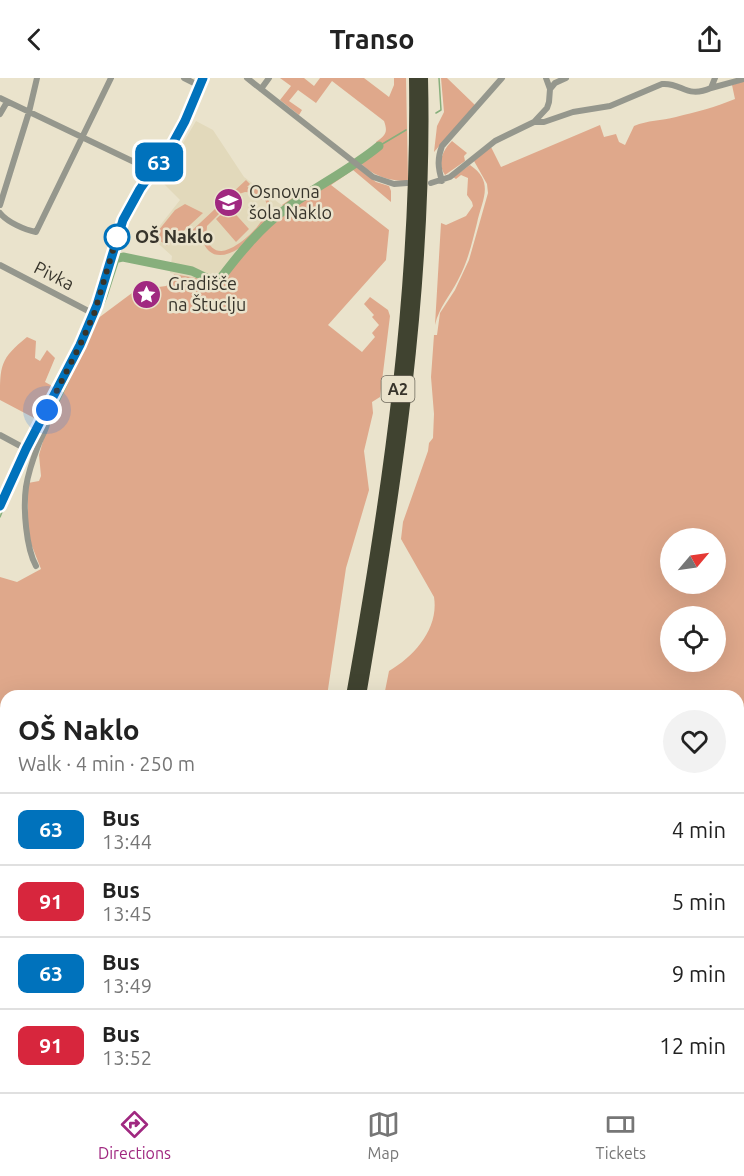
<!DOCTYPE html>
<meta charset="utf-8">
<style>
:root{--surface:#fff;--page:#f2f2f2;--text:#222;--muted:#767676;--line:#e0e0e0;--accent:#a02880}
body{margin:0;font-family:Ubuntu,sans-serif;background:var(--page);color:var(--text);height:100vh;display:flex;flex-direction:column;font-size:22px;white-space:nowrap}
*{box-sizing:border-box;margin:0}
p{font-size:20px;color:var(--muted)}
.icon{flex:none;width:33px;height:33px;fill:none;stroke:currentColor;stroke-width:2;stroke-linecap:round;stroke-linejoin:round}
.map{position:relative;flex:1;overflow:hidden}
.sheet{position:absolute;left:0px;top:612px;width:744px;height:402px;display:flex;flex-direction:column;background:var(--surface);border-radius:18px 18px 0 0;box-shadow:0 6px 24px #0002}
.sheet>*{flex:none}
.badge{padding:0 12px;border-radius:9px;font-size:21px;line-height:39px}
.needle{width:39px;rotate:61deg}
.tools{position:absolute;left:660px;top:450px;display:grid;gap:12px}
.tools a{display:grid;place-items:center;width:66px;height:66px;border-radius:50%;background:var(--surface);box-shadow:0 6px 24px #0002;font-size:30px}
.you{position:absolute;width:30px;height:30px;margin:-15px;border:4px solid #fff;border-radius:50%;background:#1a73e8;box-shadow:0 0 0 9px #1a73e833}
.map>.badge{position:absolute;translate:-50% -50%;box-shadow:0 0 0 3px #fff}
.round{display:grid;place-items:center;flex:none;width:63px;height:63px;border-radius:32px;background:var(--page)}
.head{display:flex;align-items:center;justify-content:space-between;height:102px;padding:0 18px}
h1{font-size:28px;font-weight:600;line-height:45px}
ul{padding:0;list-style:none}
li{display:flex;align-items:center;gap:18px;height:72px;padding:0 18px;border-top:2px solid var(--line)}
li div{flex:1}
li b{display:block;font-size:22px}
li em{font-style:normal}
li .badge{min-width:66px;font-weight:700;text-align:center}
header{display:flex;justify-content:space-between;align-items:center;height:78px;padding:0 18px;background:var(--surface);font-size:27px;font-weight:600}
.tabs{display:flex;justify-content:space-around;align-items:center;height:84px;border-top:2px solid var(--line);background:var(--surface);font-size:16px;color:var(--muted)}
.tabs a{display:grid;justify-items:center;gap:3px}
.tabs .current{color:var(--accent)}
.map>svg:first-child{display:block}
.built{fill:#e2d9bb}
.green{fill:#dfa88b;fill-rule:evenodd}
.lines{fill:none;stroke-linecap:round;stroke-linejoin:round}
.stream{stroke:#87af7c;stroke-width:1.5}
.river{stroke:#87af7c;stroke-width:9}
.minor{stroke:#95978d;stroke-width:6}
.motorway{stroke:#404330;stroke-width:10}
.line-casing{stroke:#fff;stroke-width:14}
.line{stroke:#0072bc;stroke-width:9}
.walk{stroke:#37342b;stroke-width:6;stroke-dasharray:0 10.8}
.stop-dot{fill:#fff;stroke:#0072bc;stroke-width:3}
.labels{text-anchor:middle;stroke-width:5;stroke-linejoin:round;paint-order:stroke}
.shield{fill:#eae3cc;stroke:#6d685b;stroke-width:1.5}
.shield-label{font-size:16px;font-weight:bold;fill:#37342b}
.poi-label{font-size:18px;fill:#37342b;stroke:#eae3cc;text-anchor:start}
.stop-label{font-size:18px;font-weight:bold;fill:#37342b;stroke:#eae3cc;text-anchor:start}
.street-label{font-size:18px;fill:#37342b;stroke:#eae3cc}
</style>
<header><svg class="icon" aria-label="back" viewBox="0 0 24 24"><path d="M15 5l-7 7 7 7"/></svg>Transo<svg class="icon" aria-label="share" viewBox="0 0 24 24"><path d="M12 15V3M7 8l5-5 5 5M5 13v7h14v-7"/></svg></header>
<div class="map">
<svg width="744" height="1014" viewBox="0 0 744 1014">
<rect width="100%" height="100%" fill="#eae3cc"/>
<path class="built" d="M196,43L213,52L244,99L287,131L242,171L217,205L170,195L172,178L151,159L180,122L159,101L176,77Z"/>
<path class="green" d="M280,0H304L314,8L320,0H364L389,19L394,7V0H406L408,103C390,103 371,98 359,83L377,71L376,64C386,57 388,54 384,43L332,3L316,25L298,12L289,23L302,32L299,37L280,22L291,8Z
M441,0H447L475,27L434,74L437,48L444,34Z
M744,3V1014H430L432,1008H738V618H384L389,593C415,578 439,550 434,519L401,461L403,444L428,373L429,365L433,360L434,336L431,299L434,257H437L440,235L455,212L469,182L488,115L487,106L474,83L491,69L501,89L600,47L604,59L616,56L619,64L625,67L634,48C648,42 661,43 676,39C696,34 716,29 735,21L732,7ZM670,460H716V506H670ZM670,538H716V584H670Z
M452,63L467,75L464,78L465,83L445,97C437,85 442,73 452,63Z
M470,87C495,104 482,122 477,145C472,165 468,183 458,202C450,218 439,229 435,247L441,145L446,147L466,138L473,128L472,124L467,117L468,100L461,97L456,101L453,99Z
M355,88L376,104L389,108L391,113V124L353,92L331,107L389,152L386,182L328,247L362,274L375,259L372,255L379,247L372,239L374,237L364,226L370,219L388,232L390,238L380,319L372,324L373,335L364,373L369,412L346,490L327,618H6V851L3,847V831L4,830L0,815V795L3,794L0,787V499L17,504L41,491L28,458V405L39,403L41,398L39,377L54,325L84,268L93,244L136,212L166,208L171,204L174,196L217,204L242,171L286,131L282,127L308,109L311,112L302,118L303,120Z
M246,102L250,106L247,109C264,110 279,128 266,145C256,158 226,188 209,173C203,167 201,160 201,152L189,163L185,159ZM245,114C298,117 240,174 221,173C214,173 210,168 206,162L207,148L239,116Z
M185,126L203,135L167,168L154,158L175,132Z
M229,129L249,151L236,164L216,141Z
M27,259L36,263L35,280L40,283L47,272L55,280L45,304L54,309L36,341L0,322C0,287 0,281 27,259Z
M78,1008H283L282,1014H77Z
M328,1008H429L427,1014H327Z"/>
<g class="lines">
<path class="stream" d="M436,35L441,32L439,0
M379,68L406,52
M0,439L19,392"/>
<path class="river" d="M85,261L103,218L115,181L123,179L192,193L217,205C238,177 259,151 287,130C316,108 350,92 379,68
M54,325L67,297"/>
<path class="minor" d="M184,0L200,8
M247,0L373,99L394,106L407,105
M711,10L744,1
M261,11L269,0
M550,11L555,5L566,0
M0,20L153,93
M0,36L7,24
M534,44H544L573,34L610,28L662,6C682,4 686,21 711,10L715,0
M442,103C438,90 437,81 442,68L502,0
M431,105L450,99L495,63L534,44L547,30L549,24L550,11L546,0
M0,127L29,34L37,0
M0,135C7,144 25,152 36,154L111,0
M0,187L94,236
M0,357L26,371
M0,427L26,371L80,267L97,227L123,142L140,111L173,65L185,43L203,0
M36,488C26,470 23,430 26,409C28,396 33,381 38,368C42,356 51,346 47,333"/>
<path class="motorway" d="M351,618C388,412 417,210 414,0
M361,618C396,413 428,208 423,0
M298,1014V1008
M308,1014V1008"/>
</g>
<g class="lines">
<defs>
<path id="line" d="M0,428L26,371L80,267L97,227L123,142L140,111L173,65L185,43L203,0"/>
</defs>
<use href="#line" class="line-casing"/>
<use href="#line" class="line"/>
<path class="walk" d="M47,332L80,267L94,236L117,159"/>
</g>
<defs>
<symbol id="school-disc" viewBox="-11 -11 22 22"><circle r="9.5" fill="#a02880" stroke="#eae3cc"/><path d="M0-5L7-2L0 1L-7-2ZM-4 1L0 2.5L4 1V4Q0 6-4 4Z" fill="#fff"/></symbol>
<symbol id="sight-disc" viewBox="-11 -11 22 22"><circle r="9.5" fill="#a02880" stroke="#eae3cc"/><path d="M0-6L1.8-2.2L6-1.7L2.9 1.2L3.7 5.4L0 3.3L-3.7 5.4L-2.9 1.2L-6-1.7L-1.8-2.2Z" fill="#fff"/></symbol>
</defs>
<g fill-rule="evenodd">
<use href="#school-disc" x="212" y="108" width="33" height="33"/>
<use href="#sight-disc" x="130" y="200" width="33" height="33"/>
</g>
<circle class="stop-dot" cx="117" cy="159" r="12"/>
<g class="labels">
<rect class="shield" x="381.5" y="298" width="33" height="26" rx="4.5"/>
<g class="shield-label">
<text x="398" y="317">A2</text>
</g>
<g class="poi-label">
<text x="249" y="120">Osnovna<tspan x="249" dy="21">šola Naklo</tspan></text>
<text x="168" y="212">Gradišče<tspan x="168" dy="21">na Štuclju</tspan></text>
</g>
<g class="stop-label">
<text x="135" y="165">OŠ Naklo</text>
</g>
<g class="street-label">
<text transform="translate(54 198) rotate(27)" y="6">Pivka</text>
</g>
</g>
</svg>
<div class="tools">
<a><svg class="needle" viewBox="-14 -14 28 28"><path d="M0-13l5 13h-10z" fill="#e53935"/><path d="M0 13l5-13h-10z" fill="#767676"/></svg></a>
<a><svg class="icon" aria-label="locate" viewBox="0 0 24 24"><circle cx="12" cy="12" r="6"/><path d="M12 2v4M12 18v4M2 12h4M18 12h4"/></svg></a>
</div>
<div class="you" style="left:47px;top:332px"></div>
<b class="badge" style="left:159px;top:84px;background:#0072bc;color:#fff">63</b>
<section class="sheet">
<div class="head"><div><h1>OŠ Naklo</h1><p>Walk · 4 min · 250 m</p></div><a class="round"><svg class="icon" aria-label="heart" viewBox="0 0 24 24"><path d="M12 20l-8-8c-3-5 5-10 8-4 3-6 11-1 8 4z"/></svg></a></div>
<ul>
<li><span class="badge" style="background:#0072bc;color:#fff">63</span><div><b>Bus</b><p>13:44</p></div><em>4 min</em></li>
<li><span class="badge" style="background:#d7263d;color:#fff">91</span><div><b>Bus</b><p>13:45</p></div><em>5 min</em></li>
<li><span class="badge" style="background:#0072bc;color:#fff">63</span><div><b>Bus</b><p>13:49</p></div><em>9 min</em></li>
<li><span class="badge" style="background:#d7263d;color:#fff">91</span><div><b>Bus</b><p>13:52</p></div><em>12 min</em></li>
</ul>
</section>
</div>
<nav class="tabs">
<a class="current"><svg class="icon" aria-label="directions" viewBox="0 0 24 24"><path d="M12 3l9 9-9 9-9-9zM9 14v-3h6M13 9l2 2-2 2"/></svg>Directions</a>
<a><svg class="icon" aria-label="map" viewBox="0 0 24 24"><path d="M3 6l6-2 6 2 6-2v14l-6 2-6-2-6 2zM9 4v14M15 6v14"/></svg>Map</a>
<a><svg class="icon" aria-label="tickets" viewBox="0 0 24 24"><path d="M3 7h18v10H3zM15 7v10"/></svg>Tickets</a>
</nav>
